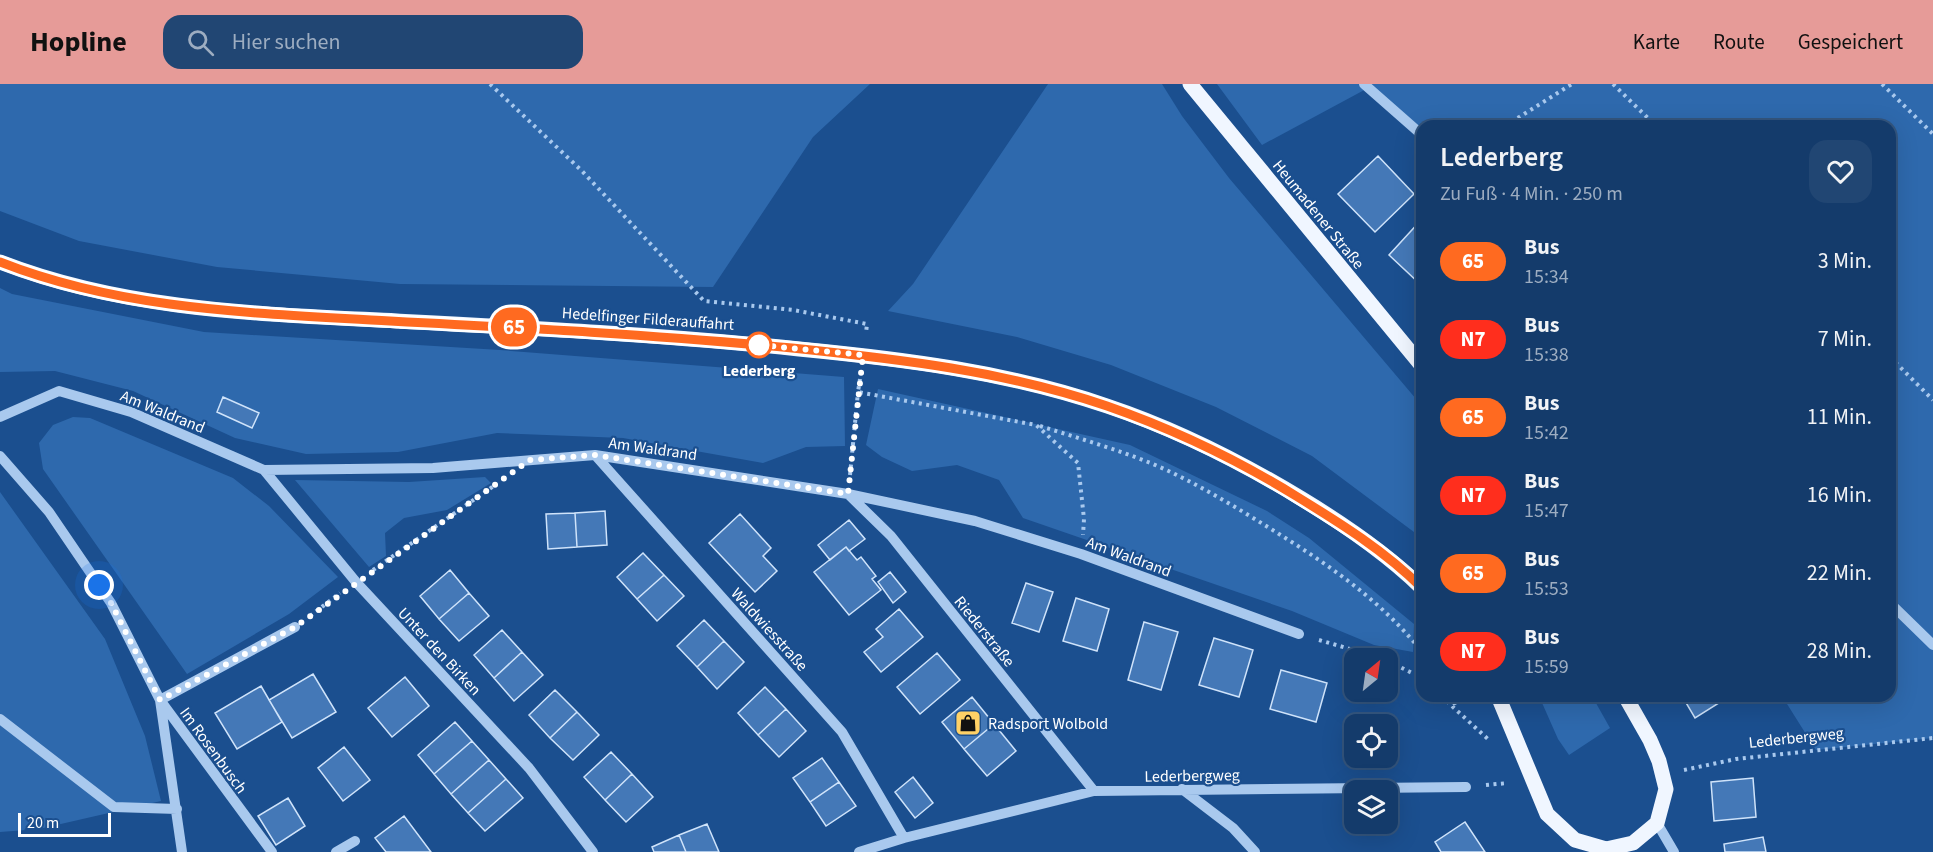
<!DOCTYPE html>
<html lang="de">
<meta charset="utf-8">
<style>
:root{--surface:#143b6b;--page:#214673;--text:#f1f3f6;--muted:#9dadc1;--line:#33557e;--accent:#e69b98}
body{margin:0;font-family:"Source Sans 3",sans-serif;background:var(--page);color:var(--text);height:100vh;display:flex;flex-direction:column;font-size:22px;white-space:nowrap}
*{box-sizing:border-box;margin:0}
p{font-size:20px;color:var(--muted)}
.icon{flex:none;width:33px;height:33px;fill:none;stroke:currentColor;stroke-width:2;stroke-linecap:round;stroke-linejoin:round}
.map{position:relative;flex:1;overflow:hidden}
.panel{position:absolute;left:1416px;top:36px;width:480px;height:582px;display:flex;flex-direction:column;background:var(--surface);border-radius:18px;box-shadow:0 6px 24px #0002,0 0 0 2px var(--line)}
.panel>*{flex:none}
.badge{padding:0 12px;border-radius:20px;font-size:21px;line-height:39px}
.needle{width:39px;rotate:29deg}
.tools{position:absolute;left:1344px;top:564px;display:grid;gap:12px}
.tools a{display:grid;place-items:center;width:54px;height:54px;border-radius:12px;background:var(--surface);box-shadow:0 6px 24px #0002,0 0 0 2px var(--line);font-size:30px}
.scale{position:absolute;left:18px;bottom:15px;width:93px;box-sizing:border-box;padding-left:6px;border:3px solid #fff;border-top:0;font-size:16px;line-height:21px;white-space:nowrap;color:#fff;-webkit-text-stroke:4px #1b4f8f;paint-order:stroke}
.you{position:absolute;width:30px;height:30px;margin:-15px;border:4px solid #fff;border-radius:50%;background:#1a73e8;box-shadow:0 0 0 9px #1a73e833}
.map>.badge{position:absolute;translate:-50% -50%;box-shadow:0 0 0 3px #fff}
.round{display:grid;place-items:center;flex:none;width:63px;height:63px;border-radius:18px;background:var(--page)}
.overview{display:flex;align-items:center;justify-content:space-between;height:102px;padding:0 24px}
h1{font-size:28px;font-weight:600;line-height:45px}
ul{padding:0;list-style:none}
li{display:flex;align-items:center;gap:18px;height:78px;padding:0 24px}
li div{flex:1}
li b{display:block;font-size:22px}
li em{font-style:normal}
li .badge{min-width:66px;font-weight:700;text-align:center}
header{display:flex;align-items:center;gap:36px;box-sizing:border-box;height:84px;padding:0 30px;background:var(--accent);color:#111}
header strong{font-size:28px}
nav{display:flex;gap:33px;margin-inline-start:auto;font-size:21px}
.search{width:420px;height:54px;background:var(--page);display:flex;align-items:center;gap:15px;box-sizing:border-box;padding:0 21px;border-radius:18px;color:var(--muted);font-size:22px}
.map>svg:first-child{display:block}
.green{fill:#2e69ad}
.building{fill:#4478b7;stroke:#cfe3fa;stroke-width:1.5}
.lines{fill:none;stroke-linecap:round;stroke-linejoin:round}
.path{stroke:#a9c9ee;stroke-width:4;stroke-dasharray:3 4.5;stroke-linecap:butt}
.minor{stroke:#a9c9ee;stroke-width:10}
.major{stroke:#f0f6ff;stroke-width:15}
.line-casing{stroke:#fff;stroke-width:14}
.line{stroke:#ff6a20;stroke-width:9}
.walk{stroke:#fff;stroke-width:6;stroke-dasharray:0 10.8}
.stop-dot{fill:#fff;stroke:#ff6a20;stroke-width:3}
.labels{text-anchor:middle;stroke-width:4.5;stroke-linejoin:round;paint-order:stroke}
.street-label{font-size:16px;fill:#fff;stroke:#1b4f8f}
.stop-label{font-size:16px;font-weight:bold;fill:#fff;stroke:#1b4f8f}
.poi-label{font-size:16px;fill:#fff;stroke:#1b4f8f;text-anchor:start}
</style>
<header>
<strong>Hopline</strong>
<div class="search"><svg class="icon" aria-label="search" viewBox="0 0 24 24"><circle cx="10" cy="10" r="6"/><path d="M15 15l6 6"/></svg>Hier suchen</div>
<nav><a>Karte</a><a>Route</a><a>Gespeichert</a></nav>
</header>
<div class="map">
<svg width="1933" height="768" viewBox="0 0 1933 768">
<rect width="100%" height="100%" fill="#1b4f8f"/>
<path class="green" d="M0,0H870L813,53L713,203L400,200L217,183L79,157L0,127Z
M1048,0H1162L1182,32L1229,94L1422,322V454L1312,372L1216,323L1111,281L1017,253L888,227L913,200Z
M1217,0H1933V654L1816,666L1782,612H1890V42H1422V52L1368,4L1262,61Z
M0,204L12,210L204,248L500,266L844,293L845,362L806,363L763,379L623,354L497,349L398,368L306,370L235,354L133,307L55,287L0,288Z
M878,305L1130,361L1267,427L1309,454L1414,540L1413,568L1374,561L1292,527L1023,434L999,396L957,381L912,387L882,373L866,361Z
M73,333L90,334L233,394L269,422L338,493L289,530L187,590L43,385L39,359L53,341Z
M485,393L491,399L447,426L404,434L385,449L386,472L369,483L295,396L409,398Z
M0,408L105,555L145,652L161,717L39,745L0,748Z
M1539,612H1592L1610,644L1569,671L1558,655Z"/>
<path class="building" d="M1378,72L1414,110L1375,148L1338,110Z
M1422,135V197L1420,200L1389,171Z
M223,313L259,329L252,344L217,328Z
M605,427L607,461L577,463L575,429Z
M575,429L577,463L548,465L546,430Z
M740,430L771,464L763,472L777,487L755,508L709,459Z
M849,436L865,455L849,467L846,463L830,476L818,461Z
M846,463L857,476L861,473L876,492L872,495L881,506L849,531L814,488Z
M643,469L664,491L637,515L617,493Z
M450,486L469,509L439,535L420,512Z
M890,488L906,508L893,519L878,498Z
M664,491L684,512L657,537L637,515Z
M1026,499L1053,508L1039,548L1012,539Z
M469,509L489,532L459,557L439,535Z
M1076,514L1109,525L1097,567L1063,557Z
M899,525L923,553L881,588L864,568L883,553L876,545Z
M704,536L724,557L697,583L677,562Z
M1144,538L1178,548L1161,606L1128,596Z
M502,546L522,568L494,594L474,571Z
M1214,554L1253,566L1239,613L1199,601Z
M724,557L744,578L717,605L697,583Z
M522,568L543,591L514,617L494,594Z
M937,569L960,596L920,630L897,603Z
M1281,586L1327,599L1316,638L1270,625Z
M313,590L336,628L292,654L269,616Z
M405,593L429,622L392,653L368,624Z
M261,602L282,638L237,665L215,629Z
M765,603L786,625L758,651L738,629Z
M555,606L577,628L550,654L529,631Z
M1682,612H1730L1695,634Z
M972,613L994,640L964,665L942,638Z
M786,625L806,647L779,673L758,651Z
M577,628L599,651L573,676L550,654Z
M455,638L472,657L434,690L418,671Z
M994,640L1016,667L987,692L964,665Z
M472,657L489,676L451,710L434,690Z
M344,663L370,696L343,717L318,684Z
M611,668L632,690L605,716L584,693Z
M822,674L839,698L810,718L793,694Z
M489,676L506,695L468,729L451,710Z
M632,690L653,713L626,738L605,716Z
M913,693L933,719L915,734L895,708Z
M1753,694L1756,733L1714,737L1711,698Z
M506,695L523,714L485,747L468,729Z
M839,698L856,722L826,742L810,718Z
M288,714L305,742L276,761L258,732Z
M404,732L431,768H386L375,754Z
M1465,738L1485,768H1441L1435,758Z
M707,740L719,768H686L679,751Z
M679,751L686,768H654L652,763Z
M1763,753L1766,768H1725L1724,760Z"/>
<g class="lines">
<path class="path" d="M490,0L582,87L704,217L793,226L867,240L866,249
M1613,0L1656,42
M1882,0L1933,50
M1505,42L1572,0
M1890,273L1933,316
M860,295L858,308L1036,341L1078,379L1084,435L1083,451
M1040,342C1078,354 1116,365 1153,380C1190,396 1224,416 1258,437C1317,473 1379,513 1422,568
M850,391L858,308
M373,486L495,401
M310,532L340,509
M1319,556L1381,574
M1388,577L1422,594
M1441,612L1490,657
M1450,612L1457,624
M1684,686L1736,675L1933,654
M1486,701L1508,699"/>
<path class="minor" d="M1364,0L1422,51
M0,333L59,307L131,328L264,386L433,384L595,371L848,410L975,437L1081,470L1299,550
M595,371L842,648L904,754
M0,372L49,428L111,519L160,616L182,768
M264,386L356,498L529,684L593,768
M848,410L891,452L1094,707
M1890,519L1933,561
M0,635L114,723L177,725
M1182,705L1233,744L1255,768
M1657,739L1674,768
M272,768L160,616L295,543
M336,768L355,757
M859,768L904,754L1094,707L1466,703"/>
<path class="major" d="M1190,0L1422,282
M0,178C126,227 263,230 397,237C531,244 666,251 799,265C903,275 1008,288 1107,322C1176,345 1241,378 1302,415C1345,441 1386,469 1422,504
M1498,612L1547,730L1575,756L1606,765L1633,759L1657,739L1666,705L1659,677L1650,656L1625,612"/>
</g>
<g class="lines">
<defs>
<path id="line" d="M0,178C124,227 258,229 390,237C524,244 658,251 792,264C898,275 1005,287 1107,322C1173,345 1236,375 1296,412C1340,439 1385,467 1422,504"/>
</defs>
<use href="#line" class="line-casing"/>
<use href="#line" class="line"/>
<path class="walk" d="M99,501L111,519L160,616L295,543L530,376L595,371L848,410L863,271L759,261"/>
</g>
<defs>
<symbol id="shop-square" viewBox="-11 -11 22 22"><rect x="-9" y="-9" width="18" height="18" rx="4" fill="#ffd166" stroke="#1b4f8f"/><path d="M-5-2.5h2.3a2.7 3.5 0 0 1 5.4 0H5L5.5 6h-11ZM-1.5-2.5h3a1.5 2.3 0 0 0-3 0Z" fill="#111"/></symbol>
</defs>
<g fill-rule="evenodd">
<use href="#shop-square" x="953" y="624" width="30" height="30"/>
</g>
<circle class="stop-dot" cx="759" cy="261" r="12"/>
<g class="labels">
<g class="street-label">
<text transform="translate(1319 130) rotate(51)" y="6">Heumadener Straße</text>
<text transform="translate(648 234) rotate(4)" y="6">Hedelfinger Filderauffahrt</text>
<text transform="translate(163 327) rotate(22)" y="6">Am Waldrand</text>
<text transform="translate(653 364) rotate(8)" y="6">Am Waldrand</text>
<text transform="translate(1129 472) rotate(20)" y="6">Am Waldrand</text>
<text transform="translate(770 545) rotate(48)" y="6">Waldwiesstraße</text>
<text transform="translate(985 547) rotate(51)" y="6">Riederstraße</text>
<text transform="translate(440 567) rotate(47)" y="6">Unter den Birken</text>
<text transform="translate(1796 653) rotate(-6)" y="6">Lederbergweg</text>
<text transform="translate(214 666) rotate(54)" y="6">Im Rosenbusch</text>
<text transform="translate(1192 691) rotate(-1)" y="6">Lederbergweg</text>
</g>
<g class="stop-label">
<text x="759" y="292">Lederberg</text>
</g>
<g class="poi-label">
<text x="988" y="645">Radsport Wolbold</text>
</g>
</g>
</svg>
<div class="tools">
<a><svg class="needle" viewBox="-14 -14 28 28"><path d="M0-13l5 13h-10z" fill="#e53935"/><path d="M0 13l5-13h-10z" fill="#9dadc1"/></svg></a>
<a><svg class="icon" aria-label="locate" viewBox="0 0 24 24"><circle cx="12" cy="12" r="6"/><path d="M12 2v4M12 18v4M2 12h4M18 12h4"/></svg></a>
<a><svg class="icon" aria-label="layers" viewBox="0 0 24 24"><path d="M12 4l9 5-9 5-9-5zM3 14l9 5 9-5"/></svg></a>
</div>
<div class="scale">20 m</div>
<div class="you" style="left:99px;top:501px"></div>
<b class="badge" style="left:514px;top:243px;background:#ff6a20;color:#fff">65</b>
<section class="panel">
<div class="overview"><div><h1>Lederberg</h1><p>Zu Fuß · 4 Min. · 250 m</p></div><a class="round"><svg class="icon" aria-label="heart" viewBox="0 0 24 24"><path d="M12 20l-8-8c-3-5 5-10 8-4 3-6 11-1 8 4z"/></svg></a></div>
<ul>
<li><span class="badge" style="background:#ff6a20;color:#fff">65</span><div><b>Bus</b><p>15:34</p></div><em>3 Min.</em></li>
<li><span class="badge" style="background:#ff2e1d;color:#fff">N7</span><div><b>Bus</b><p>15:38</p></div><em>7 Min.</em></li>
<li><span class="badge" style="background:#ff6a20;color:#fff">65</span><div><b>Bus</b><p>15:42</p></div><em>11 Min.</em></li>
<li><span class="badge" style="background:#ff2e1d;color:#fff">N7</span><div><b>Bus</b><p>15:47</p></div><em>16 Min.</em></li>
<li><span class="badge" style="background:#ff6a20;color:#fff">65</span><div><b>Bus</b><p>15:53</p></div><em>22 Min.</em></li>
<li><span class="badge" style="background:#ff2e1d;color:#fff">N7</span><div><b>Bus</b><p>15:59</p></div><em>28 Min.</em></li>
</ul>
</section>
</div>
